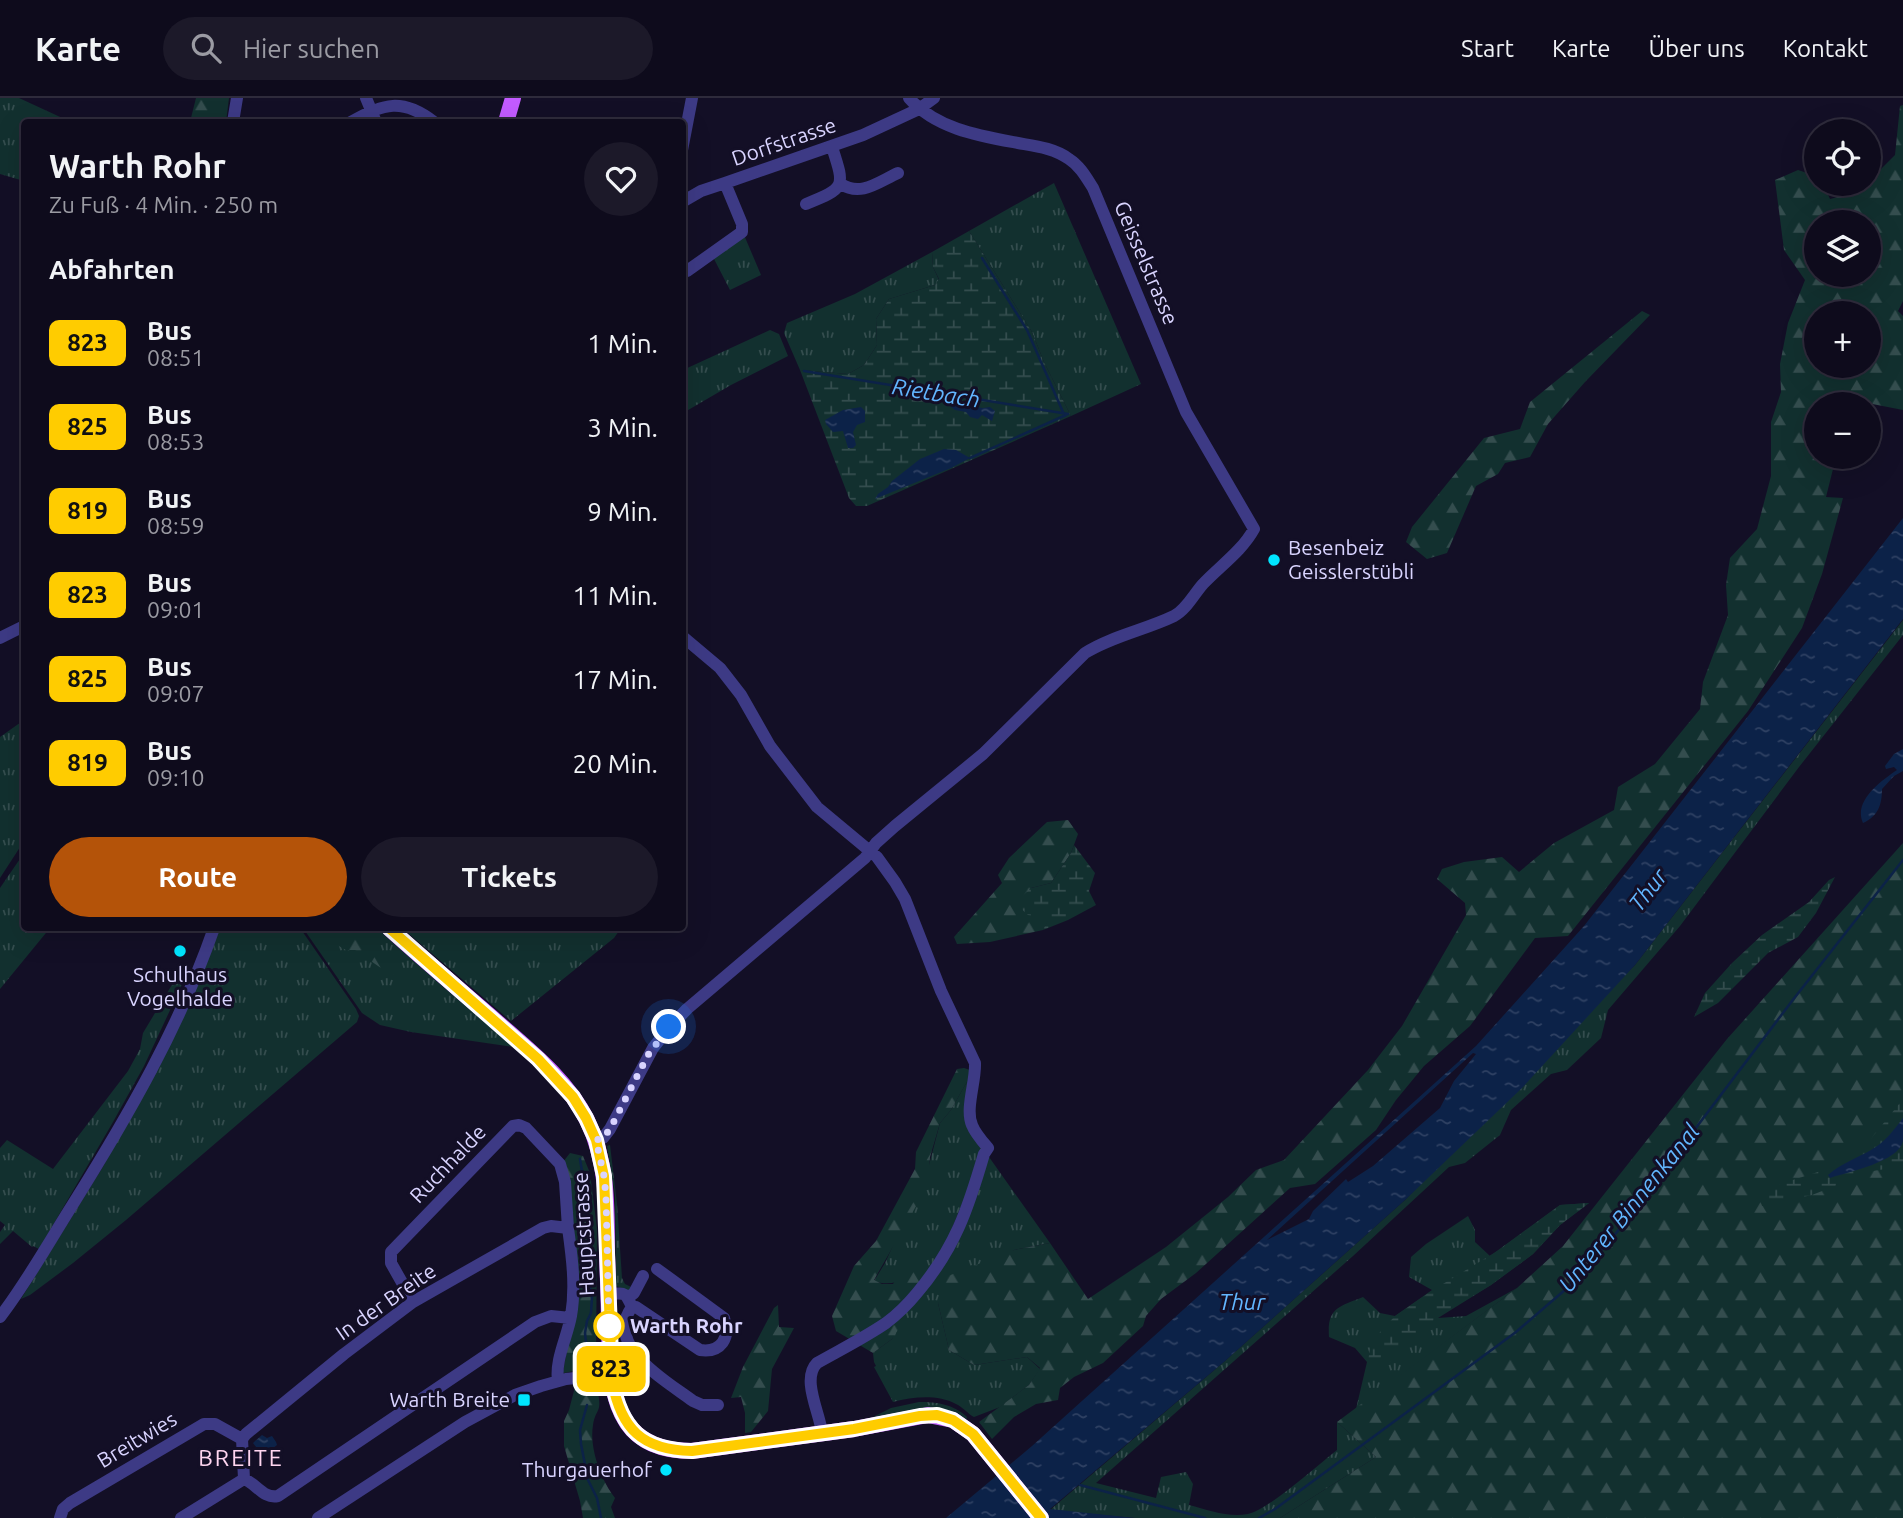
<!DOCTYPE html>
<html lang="de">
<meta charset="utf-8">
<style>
:root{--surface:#0e0b1c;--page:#1c1929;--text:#f1f3f6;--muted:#9b9ba3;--line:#2e2b3b;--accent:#b45309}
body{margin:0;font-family:Ubuntu,sans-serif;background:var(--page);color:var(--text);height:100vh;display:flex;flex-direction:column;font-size:26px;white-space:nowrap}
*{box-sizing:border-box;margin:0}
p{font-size:23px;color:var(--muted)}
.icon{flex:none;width:38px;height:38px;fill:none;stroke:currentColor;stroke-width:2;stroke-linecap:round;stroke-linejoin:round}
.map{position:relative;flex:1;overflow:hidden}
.details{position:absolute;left:21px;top:21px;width:665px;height:812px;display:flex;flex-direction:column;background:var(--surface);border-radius:7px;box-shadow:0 7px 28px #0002,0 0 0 2px var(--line)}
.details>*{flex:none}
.badge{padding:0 14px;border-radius:10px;font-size:24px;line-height:46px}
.tools{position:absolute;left:1804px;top:21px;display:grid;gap:14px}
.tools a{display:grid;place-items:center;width:77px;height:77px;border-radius:50%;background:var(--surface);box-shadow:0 7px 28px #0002,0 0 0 2px var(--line);font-size:35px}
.you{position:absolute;width:35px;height:35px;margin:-18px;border:5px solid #fff;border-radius:50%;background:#1a73e8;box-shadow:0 0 0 10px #1a73e833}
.map>.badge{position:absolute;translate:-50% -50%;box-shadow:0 0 0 4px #fff}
h2{padding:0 28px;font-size:26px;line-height:63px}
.round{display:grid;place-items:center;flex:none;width:74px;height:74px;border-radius:37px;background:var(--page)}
.overview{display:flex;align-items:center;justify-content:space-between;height:119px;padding:0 28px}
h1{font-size:33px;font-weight:700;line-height:52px}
.primary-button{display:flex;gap:14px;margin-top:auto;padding:14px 28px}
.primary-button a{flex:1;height:80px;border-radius:42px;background:var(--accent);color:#fff;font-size:28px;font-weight:700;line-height:80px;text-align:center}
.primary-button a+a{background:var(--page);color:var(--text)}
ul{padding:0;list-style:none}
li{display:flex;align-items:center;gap:21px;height:84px;padding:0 28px}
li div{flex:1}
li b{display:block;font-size:26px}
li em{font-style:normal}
li .badge{min-width:77px;font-weight:700;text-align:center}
header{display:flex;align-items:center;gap:42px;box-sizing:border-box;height:98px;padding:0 35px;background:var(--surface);border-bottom:2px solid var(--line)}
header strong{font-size:33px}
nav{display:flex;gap:38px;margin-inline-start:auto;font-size:24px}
.search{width:490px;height:63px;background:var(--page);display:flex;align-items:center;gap:18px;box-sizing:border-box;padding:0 24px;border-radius:38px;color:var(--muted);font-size:26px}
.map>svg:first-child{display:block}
.grass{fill:url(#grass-tufts)}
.forest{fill:url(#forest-firs);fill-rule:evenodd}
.wetland{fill:url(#wetland-marsh)}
.water{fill:url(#water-ripples);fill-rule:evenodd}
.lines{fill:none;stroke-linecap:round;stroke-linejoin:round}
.stream{stroke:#0c2248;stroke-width:2.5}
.minor{stroke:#3d3a85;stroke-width:12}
.major{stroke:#c25bff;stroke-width:16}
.line-casing{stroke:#fff;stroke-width:16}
.line{stroke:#fc0;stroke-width:10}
.walk{stroke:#d9d4ff;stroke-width:7;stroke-dasharray:0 12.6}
.poi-dot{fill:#00e5ff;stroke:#130f26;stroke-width:2.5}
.stop-dot{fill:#fff;stroke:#fc0;stroke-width:3.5}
.labels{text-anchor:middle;stroke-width:6;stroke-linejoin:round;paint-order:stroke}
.street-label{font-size:21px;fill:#d9d4ff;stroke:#130f26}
.poi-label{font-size:21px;fill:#d9d4ff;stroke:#130f26;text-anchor:end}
.stop-label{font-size:21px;font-weight:bold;fill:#d9d4ff;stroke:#130f26;text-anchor:start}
.water-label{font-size:23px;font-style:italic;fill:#62b6ff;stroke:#130f26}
.neighbourhood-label{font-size:23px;letter-spacing:2px;fill:#ffd6f0;stroke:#130f26}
</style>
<header>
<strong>Karte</strong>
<div class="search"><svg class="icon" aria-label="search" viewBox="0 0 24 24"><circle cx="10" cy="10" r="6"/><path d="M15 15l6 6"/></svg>Hier suchen</div>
<nav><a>Start</a><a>Karte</a><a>Über uns</a><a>Kontakt</a></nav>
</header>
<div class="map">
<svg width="1903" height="1420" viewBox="0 0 1903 1420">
<defs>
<pattern id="grass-tufts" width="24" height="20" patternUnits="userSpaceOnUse" patternTransform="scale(1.75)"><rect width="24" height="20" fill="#12302f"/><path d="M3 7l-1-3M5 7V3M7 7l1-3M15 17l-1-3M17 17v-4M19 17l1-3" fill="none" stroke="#344d4e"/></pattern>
<pattern id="forest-firs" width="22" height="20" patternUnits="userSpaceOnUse" patternTransform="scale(1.75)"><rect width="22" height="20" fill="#12302f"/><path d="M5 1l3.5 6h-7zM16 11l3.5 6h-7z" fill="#344d4e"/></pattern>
<pattern id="wetland-marsh" width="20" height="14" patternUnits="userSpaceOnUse" patternTransform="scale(1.75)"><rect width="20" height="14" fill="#12302f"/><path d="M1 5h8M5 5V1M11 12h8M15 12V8" fill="none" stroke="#344d4e"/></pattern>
<pattern id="water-ripples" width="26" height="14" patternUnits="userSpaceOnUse" patternTransform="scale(1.75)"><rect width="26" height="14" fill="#0c2248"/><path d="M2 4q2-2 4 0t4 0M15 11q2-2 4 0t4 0" fill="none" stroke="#2f4163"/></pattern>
</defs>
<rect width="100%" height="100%" fill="#130f26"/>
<path class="grass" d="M0,0H19L71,24H24V83L0,76Z
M1054,85L1141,286L1071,318L1044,264L1032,234L969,133Z
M744,137L761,177L730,192L713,159Z
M932,154L933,169L939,182L935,187L889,201L876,221L877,247L864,267L848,276L800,272L784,235L787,225L855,196Z
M770,232L779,236L788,258L731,287L683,315V272Z
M1903,522V537L1799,669L1680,828L1608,912L1601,940L1567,972L1551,976L1511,1012L1500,1037L1465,1065L1449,1069L1353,1158L1096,1385L1156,1400L1161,1379L1186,1374L1193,1386L1189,1407C1208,1412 1229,1420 1248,1416C1268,1412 1318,1367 1337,1352V1324L1376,1359L1280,1420H1135L1050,1412L1225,1263L1405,1102L1635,867Z
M24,622V743L0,780V639Z
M24,755V830H50L0,891V790Z
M219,830H300L356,911L359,918L357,924L126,1122L73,1165L30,1197L21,1201L104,1067Z
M303,830H377L514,949L411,934L380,927L362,915Z
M402,830H621L614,840L511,923Z
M179,875L185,880L144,968L113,1024L39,1151L33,1148L32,1149L13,1133L0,1146V1134L5,1127L0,1123V1050L7,1042L53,1071L128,973L140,951L143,935Z
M973,973L968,1012L981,1045V1061L936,1168C916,1176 895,1191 874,1183L885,1165L928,1071L940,1025L951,1012Z
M610,1047L617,1106L622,1180L625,1186L633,1190L632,1194L616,1188L615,1097L607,1048Z
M989,1059L1050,1145L1014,1152L938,1205L949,1252L974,1267L1027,1259L1040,1271L1029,1287L1000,1309L974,1319C968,1316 963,1309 956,1306C937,1296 913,1299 893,1304L874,1269L876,1268L874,1264L873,1255L892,1241L905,1211L916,1200Z
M1589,1105L1560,1127L1533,1156L1491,1187L1438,1220L1466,1218L1517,1190L1356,1311L1367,1264L1355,1250L1329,1239C1327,1210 1338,1209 1363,1199L1380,1215L1395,1218L1432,1192L1409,1179L1411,1159L1426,1146L1468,1118L1475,1132V1144L1490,1158L1560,1107Z
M919,1304C937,1304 953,1306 967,1319L966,1322L869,1321L891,1310Z"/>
<path class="forest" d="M196,0H229L226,24H190Z
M1903,7V203L1898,213L1903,218V312L1852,302L1850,306H1816V359H1836L1826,399L1843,400L1822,476L1802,530L1748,613L1568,838L1535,840L1470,928L1424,968L1396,1002L1376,1032L1315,1086L1290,1090L1196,1175L1161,1201L1146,1218L1143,1228L1103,1265L1074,1279L1060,1290L1058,1302L1036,1306L1014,1319L992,1341L979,1324L1029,1287L1040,1270L1027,1259L974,1267L949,1252L938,1205L948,1178L1014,1152L1050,1145L1088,1201L1166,1149L1228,1099L1256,1072L1284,1062L1368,972L1402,928L1466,817L1465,805L1437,781L1442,771L1464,764L1502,759L1519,774L1554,745L1614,712L1618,689L1655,666L1700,611L1703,584L1728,517L1726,487L1730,460L1757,431L1771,378V324L1781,294L1780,266L1788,225L1805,182L1784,152L1775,82L1798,72L1816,78V86H1823L1830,101L1858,94L1866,86H1869V83L1895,57L1900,8ZM1816,124H1869V177H1816ZM1816,215H1869V268H1816Z
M1642,213L1650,217L1585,284L1548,326L1530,359L1505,365L1498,376L1476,388L1447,455L1427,461L1406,444L1412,429L1484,340L1520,331L1530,304Z
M1068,722L1078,736L1071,755L1051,785L1031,790L1050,820L1043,832L990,844L957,846L954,839L1002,785L998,777L1009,760L1047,724Z
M1903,745V1420H1280L1376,1359L1337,1324L1517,1190L1563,1148L1727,941Z
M314,830H360L374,846L375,855L402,874L391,877L355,852H346L321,838Z
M964,970L973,973L951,1012L940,1025L930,1059L928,1087L874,1182L882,1186H893L905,1169L936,1168L905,1211V1221L892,1241L873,1255L836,1233L832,1218L854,1168L876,1143L915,1071L916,1054L957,971Z
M570,1055L583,1058L590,1075L597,1131L596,1264L589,1270L564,1275L563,1274L573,1220L563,1064Z
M778,1207L779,1229L794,1230L772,1271L768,1313L751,1334L745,1335V1315L741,1299L731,1300L743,1269L774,1210Z
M578,1287L598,1295C602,1315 596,1310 593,1327C589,1350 601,1382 615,1400L611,1409L615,1420H583L580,1403L564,1348V1323L569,1312L575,1289Z"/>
<path class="wetland" d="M969,133L1032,234L1044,264L1071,318L867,408H856L849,400L800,272L848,276L864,267L877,247L876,221L889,201L935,187L939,181L933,169L932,154Z
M1074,747L1095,775L1089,793L1096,807L1068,822L1043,832L1049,820L1028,817L1015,805L1031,790L1051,785L1071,755Z
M1835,779L1816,815L1798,839L1768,855L1718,905L1694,919L1705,895L1732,865L1762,837L1809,804L1829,782Z
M1903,1001V1068L1873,1073L1812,1097L1762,1108L1759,1093L1821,1073L1870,1042Z
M1589,1105L1560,1127L1533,1156L1491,1187L1436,1220L1402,1255L1376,1273L1368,1264L1371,1244L1395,1218L1433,1192L1499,1152L1560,1107Z"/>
<path class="water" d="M953,306L983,310L990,309L995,313L992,323L982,317L978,321L970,319L966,314L955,312L951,309Z
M861,309L865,313V324L857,327L853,334L856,347L853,350H848L843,333L833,334L826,326L825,322L843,312Z
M944,351L956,352L970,360L951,370L875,401L878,396L888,389L892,383L920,361Z
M1903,420V521L1635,867L1522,990L1405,1102L1225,1263L1050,1411L1135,1420H946L1032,1348L1476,948L1584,828ZM1473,955L1476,956L1454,983L1440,1010L1373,1068L1348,1084L1346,1081L1313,1113L1309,1121L1267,1142Z
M1903,651V673L1894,678L1882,691C1882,707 1878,718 1863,725C1853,703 1881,683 1897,672L1894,669L1886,671L1885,668L1894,656Z
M1903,1020C1903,1027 1903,1036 1903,1043C1899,1064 1847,1074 1830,1080L1828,1077C1842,1065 1855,1061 1871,1052C1884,1045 1894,1032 1903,1020Z
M262,1337L267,1340L272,1338L276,1344L277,1347L263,1358L253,1345Z"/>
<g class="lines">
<path class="stream" d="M982,160L1027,232L1063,314
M804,273L1068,316
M970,360L1066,317
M580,1061L583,1079L582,1091L589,1134L588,1166L593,1178L590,1189L592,1199L591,1215L587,1223L585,1235L588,1262
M587,1307L580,1332L581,1346L588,1382L597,1400L601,1420
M1080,1387L1205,1420
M1259,1420L1275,1411L1516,1234L1573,1185L1617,1134L1792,903L1903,762"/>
<path class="minor" d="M366,0L376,24
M233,24L237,0
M351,24C383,5 403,0 434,24
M682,52L692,0
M841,86C861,99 878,84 898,75
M682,104L701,93L725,85L863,37L919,11L934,0
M806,106C846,90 845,89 832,49
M687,173L742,134V126L725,85
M682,538L720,570L741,597L770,648L817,709L877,759L895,784L905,801L941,893L975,965C976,983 965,1011 972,1027C975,1035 982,1043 988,1050L984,1056C968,1111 955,1150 917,1195C908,1206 898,1216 886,1225C864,1240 840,1252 817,1265C801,1281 820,1315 822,1335
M0,540L24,528
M596,1042L603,1040L610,1031L653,950L669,930L687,911L865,760L876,745L895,728L983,656L1085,555C1112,538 1145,532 1174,518C1186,512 1194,496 1203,486C1220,468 1242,453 1254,431L1186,314L1093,90C1086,79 1080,68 1069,61C1054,50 1035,48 1018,45C980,38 936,31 909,0
M608,1196C626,1195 625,1194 632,1209H636L700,1252C721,1255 731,1240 724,1220L657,1171
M629,1199L634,1195L643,1178
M413,1204L391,1165V1154L513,1028L519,1027L526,1030L560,1066L565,1084L568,1130
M632,1209C603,1248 668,1284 693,1303L702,1307H718
M0,1219C27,1184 49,1144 73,1106C128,1018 180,928 214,830
M244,1381C257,1386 263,1401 278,1398L535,1224L551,1218L570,1220
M60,1420L63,1411L70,1405L204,1326H215L242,1341
M181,1420L244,1381L242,1341L246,1336L344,1256L413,1204L543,1130L551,1128L568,1130C572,1159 576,1189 571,1218C567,1240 555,1261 558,1283
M318,1420L465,1324L515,1297L541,1288L566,1281L612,1276"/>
<path class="major" d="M506,24L513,0
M389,830C424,862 461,893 497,924C530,953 567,982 587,1022C608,1064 607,1111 607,1157C608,1182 609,1207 609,1232C610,1263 609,1298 627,1325C642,1347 667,1353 692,1353L854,1331L928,1317L953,1322L973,1336L1041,1420"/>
</g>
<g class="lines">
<defs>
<path id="line" d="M389,830L538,961L573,999L586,1020L596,1042L604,1078L612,1283C621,1331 642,1352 692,1353L854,1331L920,1318L937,1317L953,1322L973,1336L1041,1420"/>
</defs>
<use href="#line" class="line-casing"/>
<use href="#line" class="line"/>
<path class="walk" d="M609,1228L606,1098L604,1078L596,1042L603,1040L610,1031L648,957L669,929"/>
</g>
<g class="poi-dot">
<circle cx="1274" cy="462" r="7"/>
<circle cx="180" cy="853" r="7"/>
<rect x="517" y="1295" width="14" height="14" rx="3.5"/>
<circle cx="666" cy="1372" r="7"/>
</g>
<circle class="stop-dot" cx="609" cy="1228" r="14"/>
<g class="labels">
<g class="street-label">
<text transform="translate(784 44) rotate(-19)" y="7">Dorfstrasse</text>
<text transform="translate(1146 165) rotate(67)" y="7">Geisselstrasse</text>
<text transform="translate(448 1066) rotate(-46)" y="7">Ruchhalde</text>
<text transform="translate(584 1136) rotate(-93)" y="7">Hauptstrasse</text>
<text transform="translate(386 1204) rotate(-35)" y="7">In der Breite</text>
<text transform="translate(137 1342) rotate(-31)" y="7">Breitwies</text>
</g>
<g class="poi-label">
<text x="1288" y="457" text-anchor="start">Besenbeiz<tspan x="1288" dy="24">Geisslerstübli</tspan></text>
<text x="180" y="884" text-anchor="middle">Schulhaus<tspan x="180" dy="24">Vogelhalde</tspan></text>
<text x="510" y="1309">Warth Breite</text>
<text x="652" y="1379">Thurgauerhof</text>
</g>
<g class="stop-label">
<text x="630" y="1235">Warth Rohr</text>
</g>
<g class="water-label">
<text transform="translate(936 295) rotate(9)" y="8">Rietbach</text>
<text transform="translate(1648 792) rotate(-52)" y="8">Thur</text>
<text transform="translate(1629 1110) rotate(-51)" y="8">Unterer Binnenkanal</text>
<text x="1242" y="1212">Thur</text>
</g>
<g class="neighbourhood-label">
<text x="241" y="1368">BREITE</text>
</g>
</g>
</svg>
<div class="tools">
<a><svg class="icon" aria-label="locate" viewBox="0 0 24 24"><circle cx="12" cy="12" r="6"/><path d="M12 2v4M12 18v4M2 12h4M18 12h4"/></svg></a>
<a><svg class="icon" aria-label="layers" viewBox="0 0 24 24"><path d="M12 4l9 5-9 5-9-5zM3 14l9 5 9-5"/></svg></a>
<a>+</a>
<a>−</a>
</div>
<div class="you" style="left:669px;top:929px"></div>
<b class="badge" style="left:611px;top:1271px;background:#fc0;color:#111">823</b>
<section class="details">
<div class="overview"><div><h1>Warth Rohr</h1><p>Zu Fuß · 4 Min. · 250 m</p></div><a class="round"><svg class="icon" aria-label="heart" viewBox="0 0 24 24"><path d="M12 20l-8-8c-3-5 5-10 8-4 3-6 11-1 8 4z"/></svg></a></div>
<h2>Abfahrten</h2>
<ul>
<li><span class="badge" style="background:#fc0;color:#111">823</span><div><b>Bus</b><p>08:51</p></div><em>1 Min.</em></li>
<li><span class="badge" style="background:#fc0;color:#111">825</span><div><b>Bus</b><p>08:53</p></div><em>3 Min.</em></li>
<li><span class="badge" style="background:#fc0;color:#111">819</span><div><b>Bus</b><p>08:59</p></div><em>9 Min.</em></li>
<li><span class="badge" style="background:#fc0;color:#111">823</span><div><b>Bus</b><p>09:01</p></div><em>11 Min.</em></li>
<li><span class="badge" style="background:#fc0;color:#111">825</span><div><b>Bus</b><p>09:07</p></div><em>17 Min.</em></li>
<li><span class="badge" style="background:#fc0;color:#111">819</span><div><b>Bus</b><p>09:10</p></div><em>20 Min.</em></li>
</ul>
<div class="primary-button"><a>Route</a><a>Tickets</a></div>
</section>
</div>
